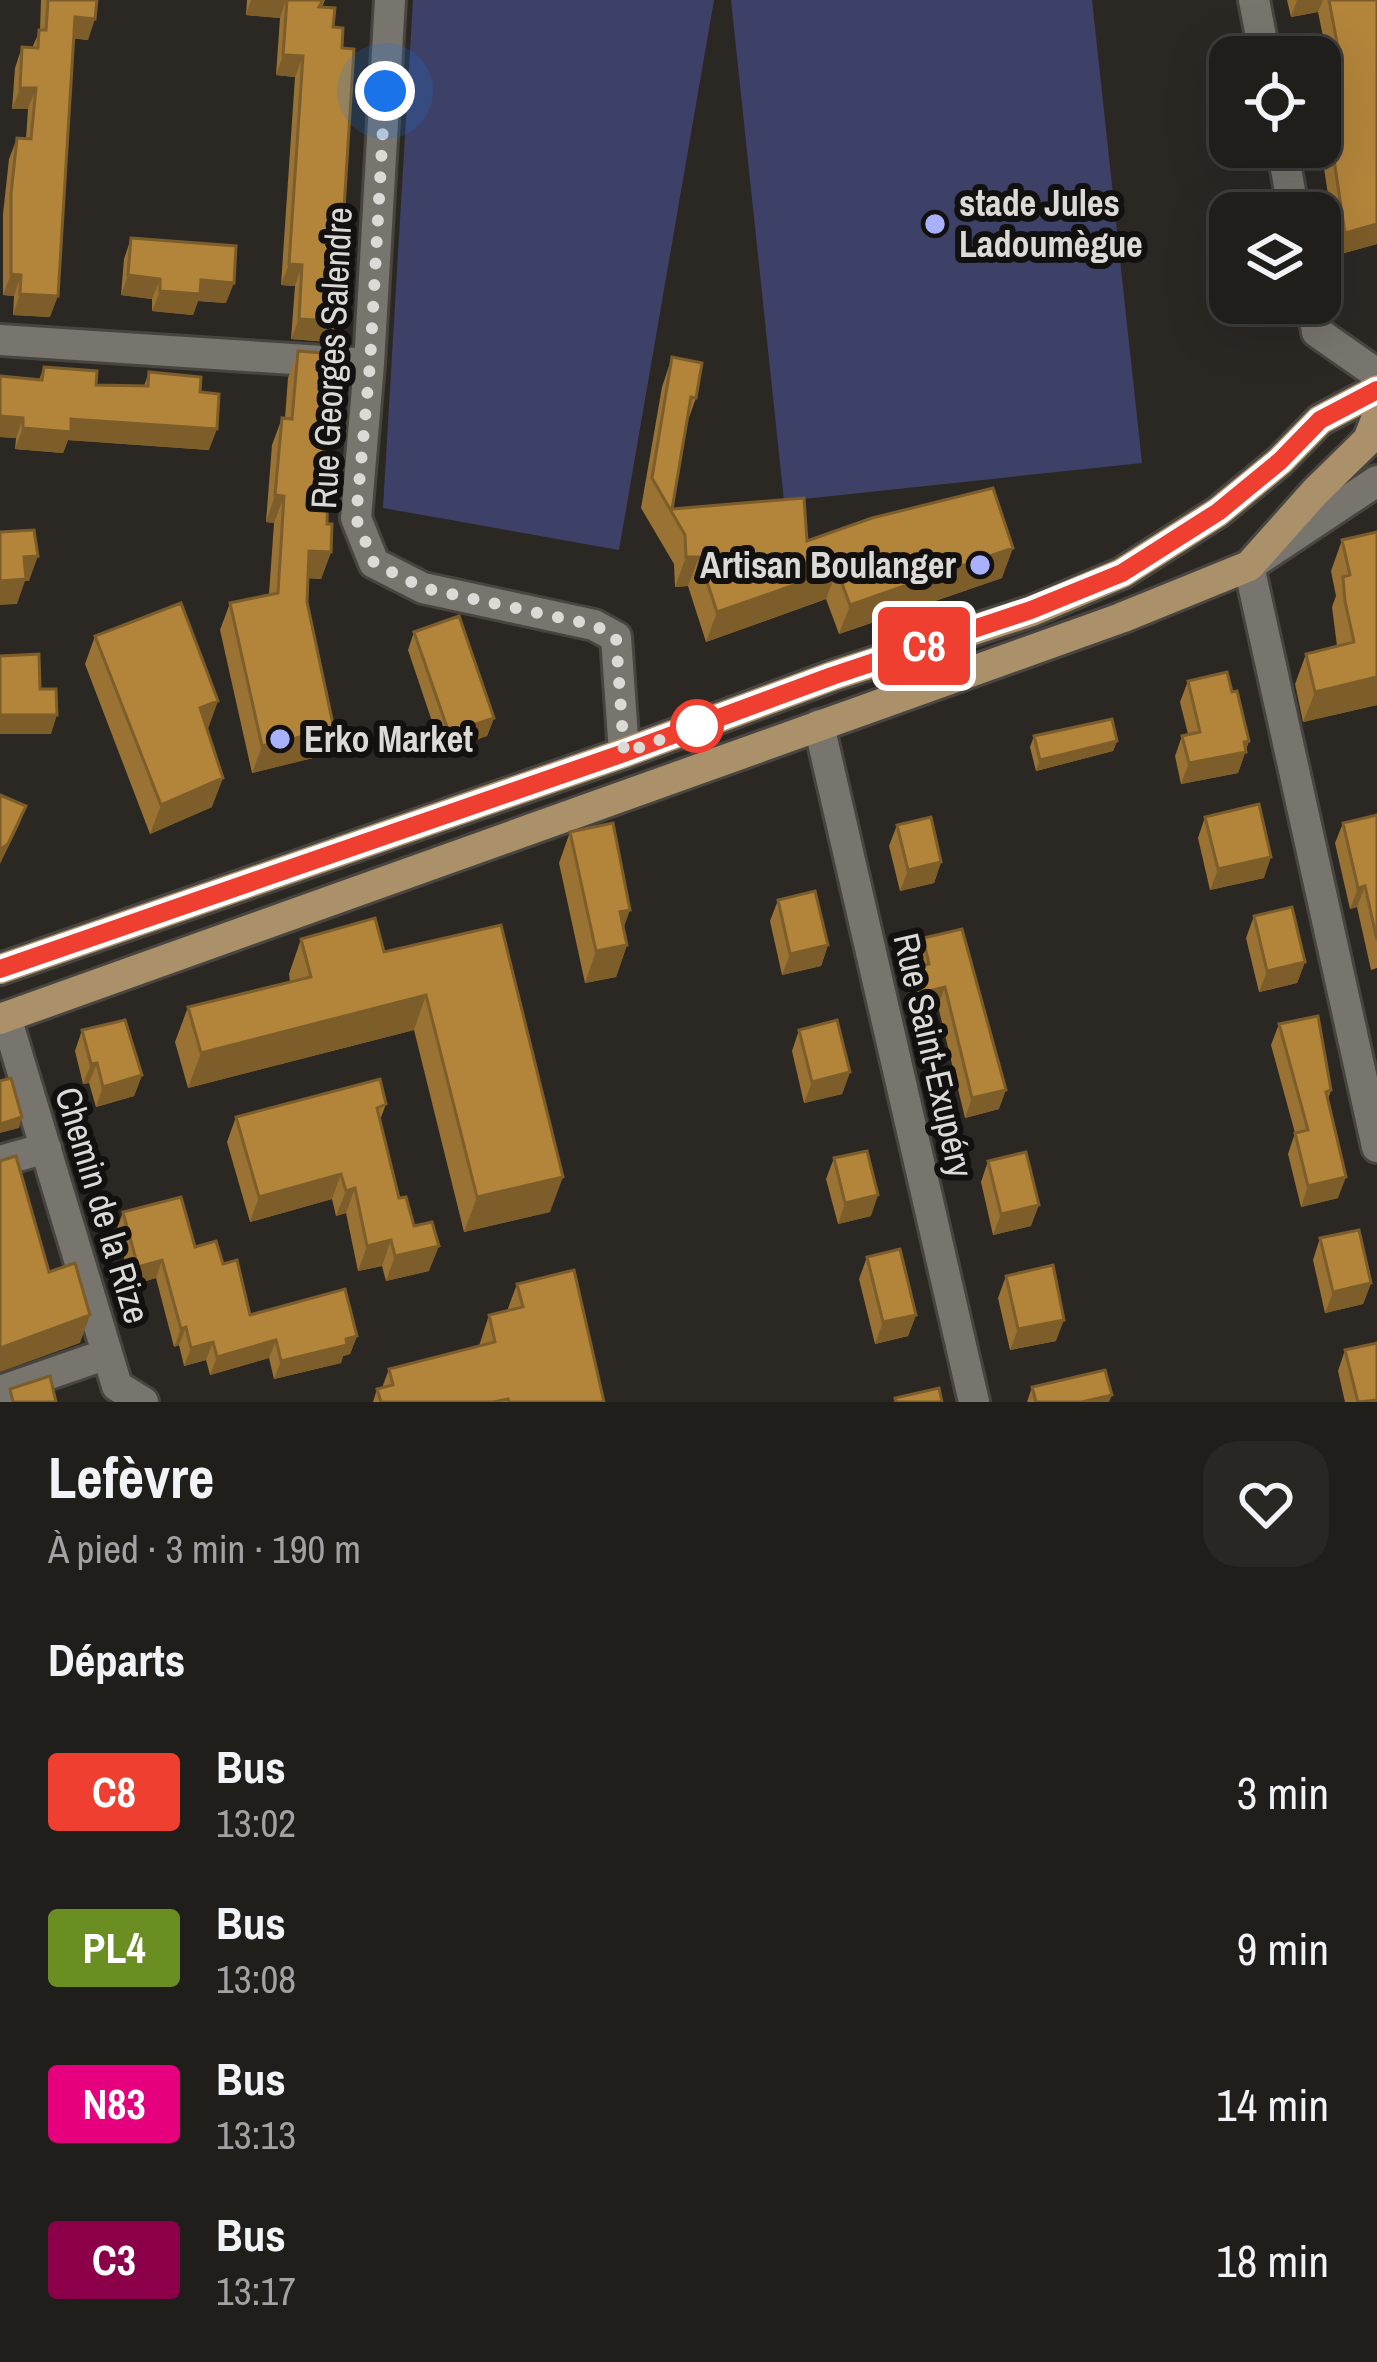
<!DOCTYPE html>
<html lang="fr">
<meta charset="utf-8">
<style>
:root{--surface:#201e1b;--page:#282724;--text:#f1f3f6;--muted:#a2a2a3;--line:#3d3c3a}
body{margin:0;font-family:"Archivo Narrow",sans-serif;background:var(--page);color:var(--text);height:100vh;display:flex;flex-direction:column;font-size:45px;white-space:nowrap}
*{box-sizing:border-box;margin:0}
p{font-size:39px;color:var(--muted)}
.icon{flex:none;width:66px;height:66px;fill:none;stroke:currentColor;stroke-width:2;stroke-linecap:round;stroke-linejoin:round}
.map{position:relative;height:1402px;overflow:hidden}
.sheet{display:flex;flex-direction:column;background:var(--surface);flex:1}
.sheet>*{flex:none}
.badge{padding:0 24px;border-radius:9px;font-size:42px;line-height:78px}
.fabs{position:absolute;left:1209px;top:36px;display:grid;gap:24px}
.fabs a{display:grid;place-items:center;width:132px;height:132px;border-radius:24px;background:var(--surface);box-shadow:0 12px 48px #0002,0 0 0 3px var(--line);font-size:60px}
.you{position:absolute;width:60px;height:60px;margin:-30px;border:9px solid #fff;border-radius:50%;background:#1a73e8;box-shadow:0 0 0 18px #1a73e833}
.map>.badge{position:absolute;translate:-50% -50%;box-shadow:0 0 0 6px #fff}
h2{padding:0 48px;font-size:45px;line-height:108px}
.round{display:grid;place-items:center;flex:none;width:126px;height:126px;border-radius:36px;background:var(--page)}
.summary{display:flex;align-items:center;justify-content:space-between;height:204px;padding:0 48px}
h1{font-size:57px;font-weight:700;line-height:90px}
ul{padding:0;list-style:none}
li{display:flex;align-items:center;gap:36px;height:156px;padding:0 48px}
li div{flex:1}
li b{display:block;font-size:45px}
li em{font-style:normal}
li .badge{min-width:132px;font-weight:700;text-align:center}
.map>svg:first-child{display:block}
.green{fill:#3e4167}
.lines{fill:none;stroke-linecap:round;stroke-linejoin:round}
.street-casing{stroke:#484541;stroke-width:36}
.primary-casing{stroke:#484541;stroke-width:36}
.street{stroke:#78746e;stroke-width:30}
.primary{stroke:#ab9169;stroke-width:30}
.wall{fill:#9a7233}
.shaded-wall{fill:#7d5d29}
.building{fill:#b3853b;stroke:#7d5d29;stroke-width:3}
.line-casing{stroke:#fff;stroke-width:27}
.line{stroke:#ef3f30;stroke-width:18}
.walk{stroke:#dcdad6;stroke-width:12;stroke-dasharray:0 21.6}
.poi-dot{fill:#a9b0fc;stroke:#13110f;stroke-width:4.5}
.stop-dot{fill:#fff;stroke:#ef3f30;stroke-width:6}
.labels{text-anchor:middle;stroke-width:12;stroke-linejoin:round;paint-order:stroke}
.poi-label{font-size:36px;font-weight:bold;fill:#dcdad6;stroke:#13110f;text-anchor:start}
.street-label{font-size:36px;fill:#dcdad6;stroke:#13110f}
</style>
<div class="map">
<svg width="1377" height="1402" viewBox="0 0 1377 1402">
<rect width="100%" height="100%" fill="#2b2824"/>
<path class="green" d="M413,0H714L619,550L383,508Z
M731,0H1092L1142,463L784,501Z"/>
<g class="lines">
<defs>
<path id="street" d="M390,0L369,364L356,518L374,563L423,588L594,625L616,637L624,753
M1254,0L1265,57
M1282,147L1294,213
M1312,303L1317,332L1377,374
M0,340L369,364
M1377,481L1249,566L1377,1147
M819,725L974,1402
M6,1017L117,1386L143,1402
M0,1161L46,1148
M0,1391L107,1354"/>
<path id="primary" d="M0,969L624,753L832,676L1032,611L1122,573L1218,512L1280,461L1320,420L1377,390
M0,1019L1121,618L1249,566L1315,492L1368,440L1377,417"/>
</defs>
<use href="#street" class="street-casing"/>
<use href="#primary" class="primary-casing"/>
<use href="#street" class="street"/>
<use href="#primary" class="primary"/>
</g>
<path class="wall" d="M41,0H97L88,40L73,38L50,317L13,315L14,296L3,295V214L9,159L17,138L26,139L28,109H12L15,68L22,47L32,48L40,30Z
M247,0H325L322,7L329,342L291,339L295,286L281,285L295,77L276,75L280,18L246,15Z
M1287,0H1377V244L1337,255L1321,148L1327,132L1320,95V79L1326,62L1328,61L1318,12L1291,17Z
M131,238L226,303L198,301L193,315L152,311V299L121,295L124,259Z
M298,351L328,474L327,524L331,552L321,579L308,578L307,602L325,755L252,773L220,630L230,603L269,594L274,523L266,522L272,445L282,418H285L288,378Z
M672,357L696,398L687,423L672,509L807,541L1002,578L839,634L826,599L706,642L688,586L675,587L674,564L641,508L662,387Z
M44,367L96,385L144,386L149,372L200,392L209,450L68,440L63,453L15,449L16,438L0,437V376L39,380Z
M1342,540L1377,705L1303,722L1295,684L1306,654L1337,646L1332,607L1336,596L1331,571Z
M414,632L494,718L487,736L442,751L408,650Z
M95,636L208,729L212,807L150,834L85,664Z
M1188,681L1249,741L1238,773L1181,784L1175,756L1182,736L1188,734L1180,702Z
M1034,736L1117,741L1113,751L1036,771L1030,747Z
M1377,815V968L1371,970L1357,907L1350,909L1335,843L1343,823Z
M1205,817L1264,878L1210,890L1198,838Z
M897,825L941,862L934,883L900,891L889,846Z
M570,832L627,945L616,977L585,983L559,863Z
M778,900L828,945L821,966L782,975L770,921Z
M1254,916L1305,962L1297,983L1259,992L1246,938Z
M501,925L550,1212L464,1232L414,1030L188,1088L175,1042L188,1007L290,982L289,974L301,939L384,952Z
M923,938L999,1109L965,1118L938,1006L913,1013L907,987L914,968L918,967L916,958Z
M1279,1024L1331,1090L1328,1099L1338,1198L1301,1207L1288,1154L1295,1133L1271,1045Z
M82,1030L142,1075L134,1096L96,1107L89,1083L83,1084L75,1051Z
M799,1030L850,1072L842,1094L804,1103L792,1051Z
M386,1104L380,1120L399,1198L414,1226L429,1271L386,1281L382,1266L358,1271L346,1213L336,1216L332,1199L250,1222L227,1142L236,1117Z
M834,1158L871,1216L838,1224L826,1179Z
M988,1161L1031,1226L993,1235L981,1182Z
M123,1212L195,1247L223,1264L250,1315L357,1336L350,1354L343,1356L341,1363L274,1379L269,1358L210,1375L206,1360L184,1366L179,1345L174,1347L156,1278L132,1285L116,1231Z
M1320,1238L1371,1283L1363,1304L1325,1313L1313,1260Z
M867,1257L916,1315L908,1336L875,1344L859,1279Z
M1006,1276L1056,1341L1010,1350L998,1298Z
M517,1284L604,1402H373L377,1389L382,1388L389,1369L479,1346L489,1315L507,1311Z
M1345,1350L1377,1402H1345L1338,1371Z
M1032,1387L1109,1402H1027Z"/>
<path class="shaded-wall" d="M251,0H286L280,18L246,15Z
M1297,0H1323L1318,12L1291,17Z
M75,17L95,19L88,40L67,38Z
M283,55L303,56L295,77L276,75Z
M20,88H36L28,109H12Z
M1377,224V244L1337,255L1345,233Z
M289,264L302,265L295,286L281,285Z
M11,274L21,275L14,296L3,295Z
M128,275L160,279L152,299L121,295Z
M201,280L234,283L226,303L198,301L193,315L152,311L160,291Z
M20,294L58,296L50,317L13,315Z
M299,319L337,321L329,342L291,339Z
M0,416L23,418L16,438L0,437Z
M71,419L217,429L209,450L68,440L63,453L15,449L23,428Z
M275,495L284,496L274,523L266,522Z
M1013,548L1002,578L839,634L850,605Z
M309,551L331,552L321,579L299,578Z
M38,556L29,581H25L17,604L0,605V580L24,557Z
M686,557H699L688,586L675,587Z
M837,570L826,599L706,642L717,612Z
M1377,677V705L1303,722L1315,692Z
M218,701L208,729L189,736L200,708Z
M0,715H57L51,734H0Z
M494,718L487,736L442,751L449,733Z
M334,729L325,755L252,773L262,746Z
M1117,741L1113,751L1036,771L1040,760Z
M1249,741L1238,773L1181,784L1189,763Z
M223,778L212,807L150,834L161,805Z
M26,806L19,825L0,864V850Z
M1271,857L1264,878L1210,890L1218,869Z
M941,862L934,883L900,891L908,870Z
M1365,886L1357,907L1350,909L1358,888Z
M630,910L619,941L620,912Z
M627,945L616,977L585,983L596,951Z
M828,945L821,966L782,975L790,954Z
M1305,962L1297,983L1259,992L1267,971Z
M945,987L938,1006L913,1013L920,993Z
M426,995L414,1030L188,1088L201,1053Z
M97,1063L89,1083L83,1084L91,1064Z
M850,1072L842,1094L804,1103L812,1082Z
M142,1075L134,1096L96,1107L103,1087Z
M1006,1090L999,1109L965,1118L972,1098Z
M22,1117L19,1128L0,1133V1124Z
M341,1174L332,1199L250,1222L259,1197Z
M563,1177L550,1212L464,1232L477,1197Z
M1346,1177L1338,1198L1301,1207L1308,1186Z
M355,1188L346,1213L336,1216L346,1191Z
M878,1195L871,1216L838,1224L845,1203Z
M1039,1205L1031,1226L993,1235L1001,1214Z
M391,1240L382,1266L358,1271L367,1246Z
M439,1246L429,1271L386,1281L395,1256Z
M162,1260L156,1278L132,1285L138,1267Z
M1371,1283L1363,1304L1325,1313L1333,1292Z
M90,1315L80,1343L0,1372V1348Z
M916,1315L908,1336L875,1344L883,1322Z
M1064,1320L1056,1341L1010,1350L1018,1329Z
M186,1327L179,1345L174,1347L181,1329Z
M357,1336L350,1354L343,1356L341,1363L274,1379L281,1361Z
M276,1340L269,1358L210,1375L217,1357Z
M213,1342L206,1360L184,1366L191,1348Z
M1112,1395L1109,1402H1082Z"/>
<path class="building" d="M48,0H97L95,19L75,17L58,296L20,294L21,275L11,274V194L17,138L31,139L36,88H20L22,47L38,48L39,30H46Z
M287,0H323L319,7L335,8L333,27L343,28L342,48L354,49L337,321L299,319L302,265L289,264L303,56L283,55Z
M1329,0H1377V224L1345,233L1329,126L1338,124L1326,62L1340,59Z
M131,238L236,246L234,283L201,280L200,294L160,291V279L128,275Z
M298,351L335,354L328,474L327,524H332L331,552L309,551L307,602L334,729L262,746L230,603L278,593L284,496L275,495L282,418L292,419Z
M672,357L702,363L696,398L691,397L672,509L804,498L807,541L872,518L993,488L1013,548L850,605L837,570L717,612L699,557H686L685,535L652,478Z
M44,367L97,371L96,385L148,386L149,372L201,377L200,392L219,394L217,429L71,419V432L23,428V418L0,416V376L42,380Z
M34,530L38,556L24,557L26,579L0,581V532Z
M1377,532V677L1315,692L1306,654L1354,642L1345,601L1343,577L1350,575L1342,540Z
M181,603L218,701L200,708L223,778L161,805L95,636Z
M459,616L494,718L449,733L414,632Z
M39,654L40,689H56L57,715H0V656Z
M1227,672L1232,692L1237,691L1249,741L1244,742L1246,752L1189,763L1182,736L1200,732L1188,681Z
M1112,719L1117,741L1040,760L1034,736Z
M0,795L26,806L8,844L0,850Z
M1259,804L1271,857L1218,869L1205,817Z
M1377,815V940L1365,886L1358,888L1343,823Z
M931,817L941,862L908,870L897,825Z
M613,823L630,910L620,912L627,945L596,951L570,832Z
M815,891L828,945L790,954L778,900Z
M1292,907L1305,962L1267,971L1254,916Z
M375,918L384,952L501,925L563,1177L477,1197L426,995L201,1053L188,1007L311,977L301,939Z
M962,929L1006,1090L972,1098L945,987L920,993L914,968L929,964L923,938Z
M1318,1016L1331,1090L1326,1092L1346,1177L1308,1186L1295,1133L1308,1130L1279,1024Z
M125,1020L142,1075L103,1087L97,1063L91,1064L82,1030Z
M837,1020L850,1072L812,1082L799,1030Z
M11,1078L22,1117L0,1124V1081Z
M380,1079L386,1104L377,1108L399,1198L406,1197L414,1226L432,1222L439,1246L395,1256L391,1240L367,1246L355,1188L346,1191L341,1174L259,1197L236,1117Z
M867,1151L878,1195L845,1203L834,1158Z
M1026,1152L1039,1205L1001,1214L988,1161Z
M16,1156L49,1272L75,1263L90,1315L0,1348V1161Z
M181,1197L195,1247L216,1241L223,1264L237,1260L250,1315L345,1289L357,1336L346,1339L347,1345L281,1361L276,1340L217,1357L213,1342L191,1348L186,1327L181,1329L162,1260L138,1267L123,1212Z
M1359,1230L1371,1283L1333,1292L1320,1238Z
M900,1249L916,1315L883,1322L867,1257Z
M1053,1265L1064,1320L1018,1329L1006,1276Z
M574,1270L604,1402H509L508,1399L494,1402H381L377,1389L393,1385L389,1369L495,1342L489,1315L523,1307L517,1284Z
M1377,1343V1400L1358,1402L1345,1350Z
M1105,1370L1112,1395L1082,1402H1036L1032,1387Z
M50,1376L56,1402H13L10,1389Z
M939,1388L942,1402H896L895,1398Z"/>
<g class="lines">
<defs>
<path id="line" d="M0,969L624,753L832,676L1031,610L1122,573L1218,512L1280,461L1320,420L1377,390"/>
</defs>
<use href="#line" class="line-casing"/>
<use href="#line" class="line"/>
<path class="walk" d="M385,91L370,364L356,518L374,563L423,588L594,625L616,637L624,753L697,726"/>
</g>
<g class="poi-dot">
<circle cx="935" cy="224" r="12"/>
<circle cx="980" cy="565" r="12"/>
<circle cx="280" cy="739" r="12"/>
</g>
<circle class="stop-dot" cx="697" cy="726" r="24"/>
<g class="labels">
<g class="poi-label">
<text x="959" y="216">stade Jules<tspan x="959" dy="41">Ladoumègue</tspan></text>
<text x="956" y="578" text-anchor="end">Artisan Boulanger</text>
<text x="304" y="752">Erko Market</text>
</g>
<g class="street-label">
<text transform="translate(331 358) rotate(-87)" y="13">Rue Georges Salendre</text>
<text transform="translate(934 1055) rotate(77)" y="13">Rue Saint-Exupéry</text>
<text transform="translate(103 1205) rotate(73)" y="13">Chemin de la Rize</text>
</g>
</g>
</svg>
<div class="fabs">
<a><svg class="icon" aria-label="locate" viewBox="0 0 24 24"><circle cx="12" cy="12" r="6"/><path d="M12 2v4M12 18v4M2 12h4M18 12h4"/></svg></a>
<a><svg class="icon" aria-label="layers" viewBox="0 0 24 24"><path d="M12 4l9 5-9 5-9-5zM3 14l9 5 9-5"/></svg></a>
</div>
<div class="you" style="left:385px;top:91px"></div>
<b class="badge" style="left:924px;top:646px;background:#ef3f30;color:#fff">C8</b>
</div>
<section class="sheet">
<div class="summary"><div><h1>Lefèvre</h1><p>À pied · 3 min · 190 m</p></div><a class="round"><svg class="icon" aria-label="heart" viewBox="0 0 24 24"><path d="M12 20l-8-8c-3-5 5-10 8-4 3-6 11-1 8 4z"/></svg></a></div>
<h2>Départs</h2>
<ul>
<li><span class="badge" style="background:#ef3f30;color:#fff">C8</span><div><b>Bus</b><p>13:02</p></div><em>3 min</em></li>
<li><span class="badge" style="background:#6b8e23;color:#fff">PL4</span><div><b>Bus</b><p>13:08</p></div><em>9 min</em></li>
<li><span class="badge" style="background:#e6007e;color:#fff">N83</span><div><b>Bus</b><p>13:13</p></div><em>14 min</em></li>
<li><span class="badge" style="background:#8c004a;color:#fff">C3</span><div><b>Bus</b><p>13:17</p></div><em>18 min</em></li>
</ul>
</section>
